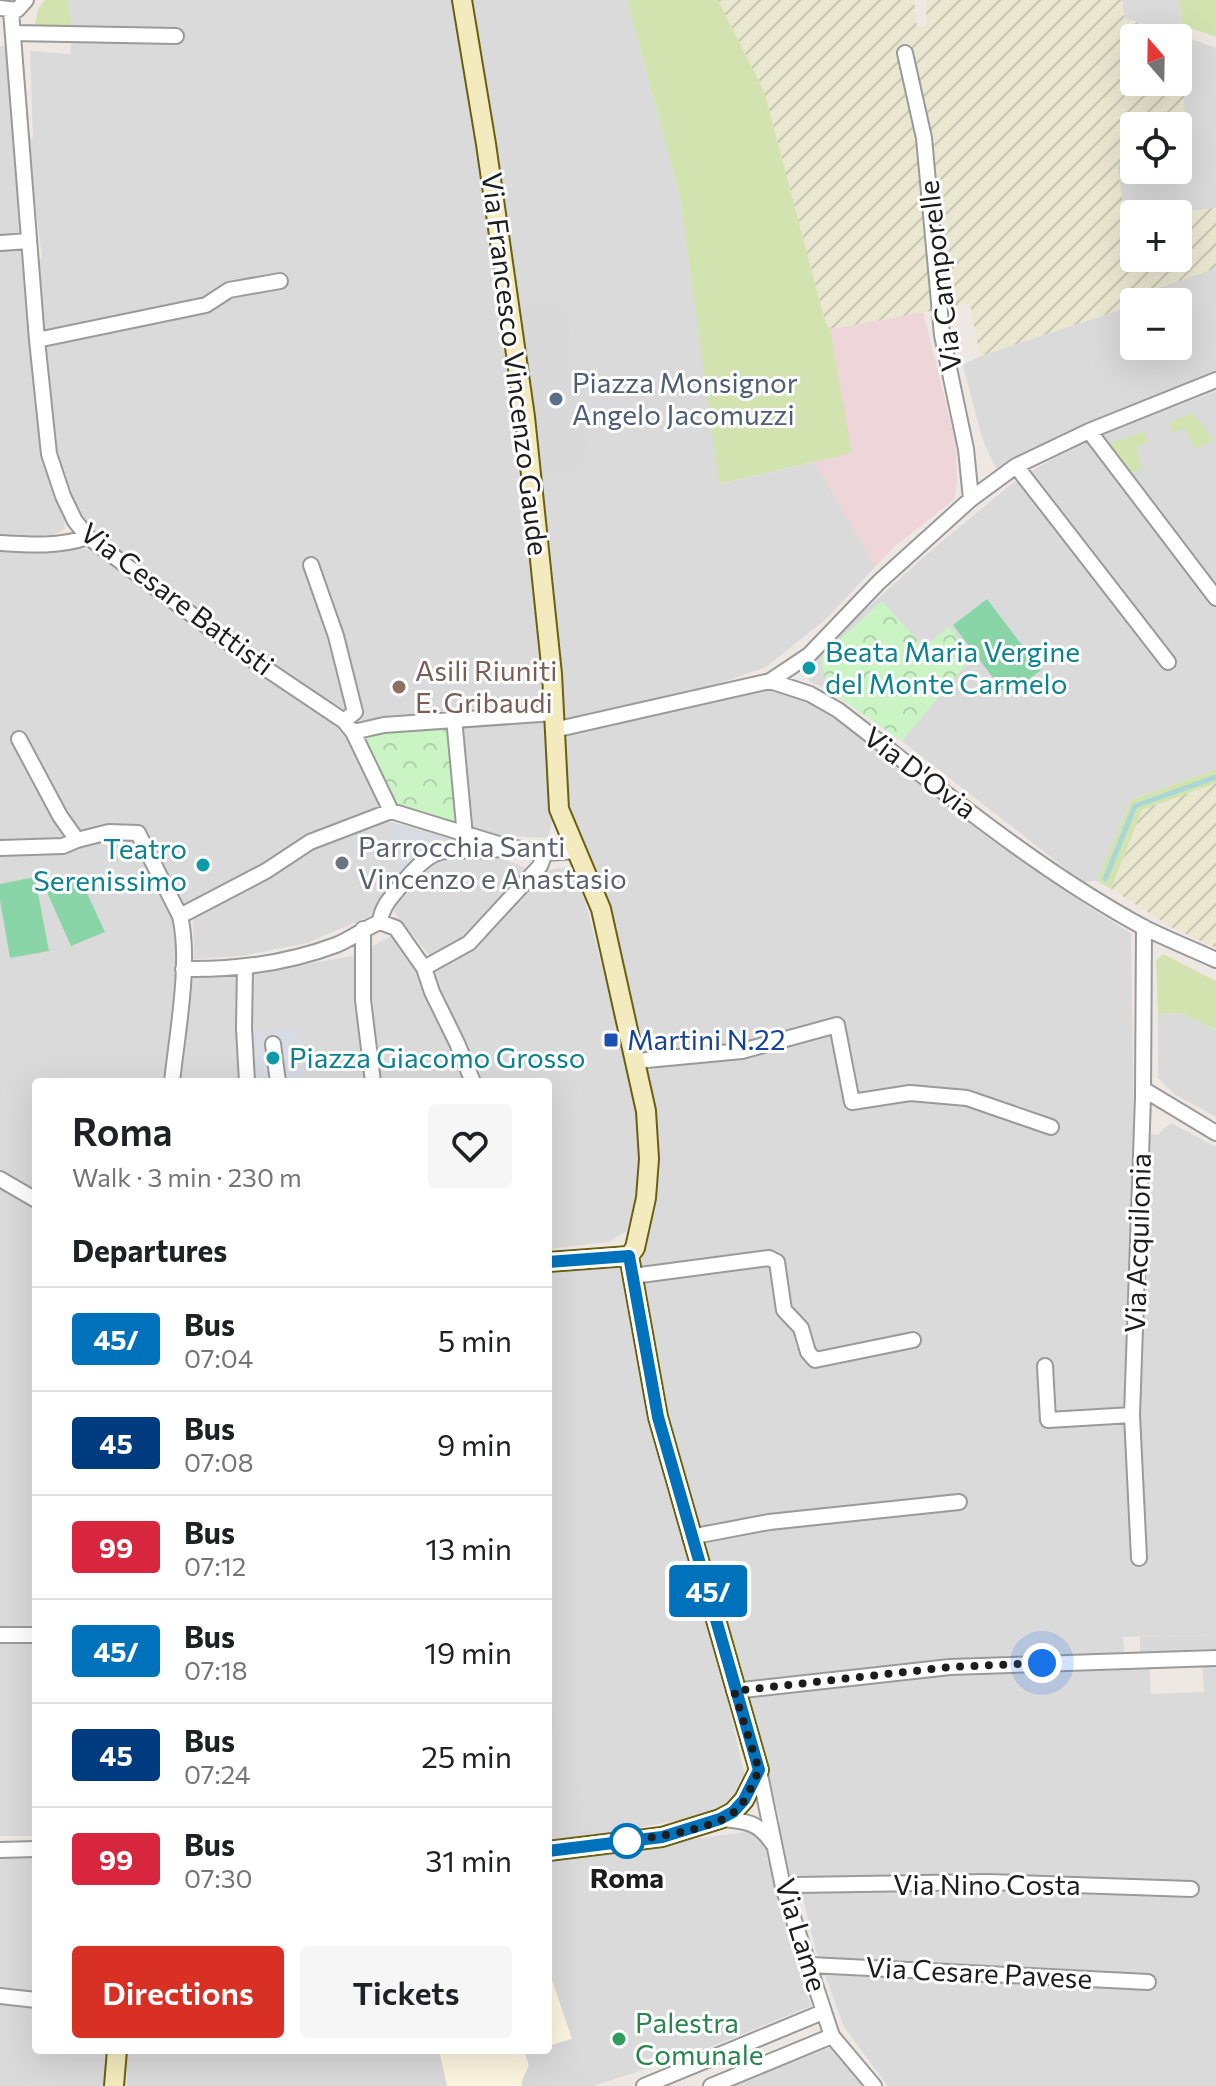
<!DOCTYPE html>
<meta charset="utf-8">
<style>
:root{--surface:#fff;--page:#f6f6f6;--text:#202124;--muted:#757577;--line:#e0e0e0;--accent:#d93025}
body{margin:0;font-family:Commissioner,sans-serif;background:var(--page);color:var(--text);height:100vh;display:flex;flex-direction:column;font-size:30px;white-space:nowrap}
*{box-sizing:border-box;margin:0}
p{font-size:26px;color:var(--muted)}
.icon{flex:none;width:44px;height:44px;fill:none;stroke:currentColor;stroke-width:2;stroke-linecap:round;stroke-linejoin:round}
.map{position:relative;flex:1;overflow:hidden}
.details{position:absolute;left:32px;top:1078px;width:520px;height:976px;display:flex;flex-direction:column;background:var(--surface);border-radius:8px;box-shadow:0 8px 32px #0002}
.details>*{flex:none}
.badge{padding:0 16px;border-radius:6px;font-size:28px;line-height:52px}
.needle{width:52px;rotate:340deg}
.tools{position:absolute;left:1120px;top:24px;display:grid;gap:16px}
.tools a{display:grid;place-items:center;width:72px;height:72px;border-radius:8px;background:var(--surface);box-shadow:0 8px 32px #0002;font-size:40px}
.you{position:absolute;width:40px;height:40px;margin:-20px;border:6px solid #fff;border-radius:50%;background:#1a73e8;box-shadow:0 0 0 12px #1a73e833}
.map>.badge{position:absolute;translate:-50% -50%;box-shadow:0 0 0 4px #fff}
h2{padding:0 40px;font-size:30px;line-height:72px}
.round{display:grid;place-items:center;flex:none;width:84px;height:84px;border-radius:8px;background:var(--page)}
.headline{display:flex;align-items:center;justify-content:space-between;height:136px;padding:0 40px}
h1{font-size:38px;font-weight:600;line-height:60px}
.button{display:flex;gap:16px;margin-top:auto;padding:16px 40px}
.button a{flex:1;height:92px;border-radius:8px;background:var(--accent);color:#fff;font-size:32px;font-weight:600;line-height:92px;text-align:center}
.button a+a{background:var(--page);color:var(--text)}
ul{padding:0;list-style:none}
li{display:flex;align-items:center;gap:24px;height:104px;padding:0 40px;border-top:2px solid var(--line)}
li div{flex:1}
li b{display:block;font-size:30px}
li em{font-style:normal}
li .badge{min-width:88px;font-weight:700;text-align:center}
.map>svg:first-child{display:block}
.residential{fill:#dbdadb}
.commercial{fill:#edd5d9}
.education{fill:#fcf5df}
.farmland{fill:url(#farmland-furrows);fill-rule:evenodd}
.grass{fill:#d3e3af}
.park{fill:url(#park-crowns)}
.pitch{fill:#8ad5a8}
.parking{fill:#d9d9d9}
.plaza{fill:#d9dbe3}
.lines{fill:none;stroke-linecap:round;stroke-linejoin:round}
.stream{stroke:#a9d6d7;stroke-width:5}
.street-casing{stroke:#9a9a9a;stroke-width:18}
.secondary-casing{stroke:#696010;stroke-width:22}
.street{stroke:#fff;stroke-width:14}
.secondary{stroke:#f3eabd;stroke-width:18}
.line-casing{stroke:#fff;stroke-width:18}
.line{stroke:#0072bc;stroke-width:12}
.walk{stroke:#1d1d1d;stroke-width:8;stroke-dasharray:0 14.4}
.service-dot{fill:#5c6f8a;stroke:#fff;stroke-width:3}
.culture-dot{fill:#0f9aa8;stroke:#fff;stroke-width:3}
.education-dot{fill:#8d6e63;stroke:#fff;stroke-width:3}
.worship-dot{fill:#6b7280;stroke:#fff;stroke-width:3}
.transit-dot{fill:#1a4fb4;stroke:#fff;stroke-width:3}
.stop-dot{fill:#fff;stroke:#0072bc;stroke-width:4}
.leisure-dot{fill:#2e9e5b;stroke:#fff;stroke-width:3}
.labels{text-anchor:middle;stroke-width:6;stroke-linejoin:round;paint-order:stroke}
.street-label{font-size:28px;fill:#1d1d1d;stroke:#fff}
.service-label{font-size:28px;fill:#4e5e75;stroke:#fff;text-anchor:start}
.culture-label{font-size:28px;fill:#0d838f;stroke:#fff;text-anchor:start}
.education-label{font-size:28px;fill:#785e54;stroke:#fff;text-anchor:start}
.worship-label{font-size:28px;fill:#5b616d;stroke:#fff;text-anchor:start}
.transit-label{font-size:28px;fill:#164399;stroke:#fff;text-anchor:start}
.stop-label{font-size:28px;font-weight:bold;fill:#1d1d1d;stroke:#fff}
.leisure-label{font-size:28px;fill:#27864d;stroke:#fff;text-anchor:start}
</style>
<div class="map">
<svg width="1216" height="2086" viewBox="0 0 1216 2086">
<defs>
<pattern id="farmland-furrows" width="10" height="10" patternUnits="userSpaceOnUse" patternTransform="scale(2)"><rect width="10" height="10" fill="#eae7d1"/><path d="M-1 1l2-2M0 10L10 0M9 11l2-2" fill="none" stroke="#c8c6b3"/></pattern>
<pattern id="park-crowns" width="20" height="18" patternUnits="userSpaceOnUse" patternTransform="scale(2)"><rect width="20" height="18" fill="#cbf4c5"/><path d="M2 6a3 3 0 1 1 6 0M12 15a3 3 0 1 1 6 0" fill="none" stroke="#aed1a9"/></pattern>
</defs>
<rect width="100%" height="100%" fill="#ede8e4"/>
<path class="residential" d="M68,0H455L481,149L517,416L552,709L364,721L268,665L136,562L93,534L75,510L57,469L38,266L42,257L27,140L33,138L30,51L70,54L72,25Z
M473,0H627L680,197L720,484L814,462L876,566L826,619L766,667L686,695L562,725L546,589L553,583L535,418Z
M1122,0H1179L1183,36L1216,48V208L1171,214H1134V219L1125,220L1117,163L1134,159V170H1178V151L1185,150L1183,36L1124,18Z
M0,46H10L26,256L64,507L65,529L47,538L0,536Z
M1216,268V372L1157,398L1058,436L996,469L982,438L963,365L980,356L1134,305V346H1178V302H1144L1146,301L1144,293Z
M1216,391V769L1131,800L1097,881L1083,882L902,741L827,689L810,682L804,669L812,657L934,548L1014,482L1079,443Z
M0,547L102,550L321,710L346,738L374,790L382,810L173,909L178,922V960L166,1082H36V1193L0,1170Z
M768,685L784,693L803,699L841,723L1087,906L1131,933L1134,1132L1157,1135L1171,1123L1216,1147V1635L1123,1637L1125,1657L954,1663L932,1660L741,1683L664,1410L640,1283L643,1243L655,1209L652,1179L660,1175L654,1121L657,1118L629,1008L613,910L577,836L563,799L562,734Z
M547,714L554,813L548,838L477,835L384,728Z
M386,821L497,847L501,857L530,870L471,936L434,961L393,911L375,914L307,943L242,956L194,959L193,915L325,838Z
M556,868H571L578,873L638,1108L643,1156L637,1205L626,1232L608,1242L548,1249V1082H482L477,1062L441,999L431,971L539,874Z
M392,936L420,973L470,1082H175L188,975L251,974L352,956Z
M1181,1013L1216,1030V1117L1174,1094L1158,1078V1014Z
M0,1182L36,1203V1836H0Z
M627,1262L664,1471L707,1612L745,1777L739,1796L726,1809L701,1816L594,1836L548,1841V1266Z
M1202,1664H1216V2086H888L844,2027L816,1951L801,1892L785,1877L777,1829L780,1820L744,1694L913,1675L1043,1672L1149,1665L1151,1694L1204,1692Z
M754,1831L764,1844L792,1951L811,2006L696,2053L593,2086H127V2050H548V1858Z
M36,1852V2050H110L108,2086H0V1853Z
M833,2046L864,2086H732Z"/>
<path class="commercial" d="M923,312L956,444L957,484L954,500L896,545L876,566L814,462L851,453L830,329Z"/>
<path class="education" d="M548,1968L572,2039L548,2046Z
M439,2050H537L526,2054L529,2065L522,2082L523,2086H447Z"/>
<path class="farmland" d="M718,0H914L917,27H927L926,0H1122L1124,18L1183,36L1185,150L1178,151V126H1134V159L1117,163L1125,219H1134V258H1178V214H1171L1216,208V268L1144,293L1147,301L1134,302V305L980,356L970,304L830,329L825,321L764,91ZM1134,38H1178V82H1134Z
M1216,783V948L1173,928L1111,889L1142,810Z"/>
<path class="grass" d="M45,0H68L72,25H35L38,9Z
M627,0H718L764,91L825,321L830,329L852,453L719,484L680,197Z
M1179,0H1216V37L1182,25Z
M1193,413L1214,441L1194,448L1185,428L1173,432L1169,422Z
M1144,431L1148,442L1136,447L1142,469L1132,473L1109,444Z
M1216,769V783L1142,810L1111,889L1097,881L1131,800Z
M1163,954L1216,981V1030L1181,1013L1158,1014L1156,960Z"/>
<path class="park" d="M882,601L924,647L949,627L972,657L902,741L827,689L821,657Z
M452,721L463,828L395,807L363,734Z"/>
<path class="pitch" d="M987,599L1041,670L1007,696L953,625Z
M79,876L105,932L71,946L46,890Z
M35,877L49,951L10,958L0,900V884Z"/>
<path class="parking" d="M564,299L590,468L542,477L519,308Z
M1216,1635V1649L1140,1652V1637Z
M548,1694L594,1836L548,1841Z
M572,2039L588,2086H523L521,2083L529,2065L525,2054L548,2050V2046Z"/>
<path class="plaza" d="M392,826L497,849V856L470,857L426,867L402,884Z
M299,1026L305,1082H245L241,1035Z"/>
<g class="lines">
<path class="stream" d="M1105,879L1135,806L1216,777"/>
<defs>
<path id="street" d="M0,8L17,10L26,0
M11,11L37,340L49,454L63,496L75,521L88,537L247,656L344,721L353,732L391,811L505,846L545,853L577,851
M13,33L176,36
M905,53L924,138L942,335L966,449L971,499
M0,243L29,241
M37,340L206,305L229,290L280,281
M1089,431L1216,598
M1016,466L1168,662
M0,543C31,545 59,547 88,537
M311,565L336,636L355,712L344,721
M770,681L809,655L879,582L971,499L1016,466L1089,431L1216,380
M454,718L465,836
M554,730L770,681L810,694L838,710C936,785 1034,868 1143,927C1167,939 1192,949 1216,960
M353,732L384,725L554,713
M19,739L60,816L77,840L109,832L138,833L180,916C191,962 177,1034 172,1082
M0,848L63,846L77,840
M180,916L266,871L310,842L391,811
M380,922C382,905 392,897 402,884C442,835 447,856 499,849
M363,929V1000L373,1082
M245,966L244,1028L247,1082
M424,968L469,943L540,866L545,853
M183,969C234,970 288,963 336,945C351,939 365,928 380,922L396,928L424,968L432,992L457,1043L473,1082
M273,1044L278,1082
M636,1061L742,1051L837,1025L852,1102L910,1093L967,1098L1051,1127
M1143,1089L1216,1133
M0,1179L36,1200
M633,1276L769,1258L777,1262L784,1310L801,1328L808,1352L815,1360L913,1340
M1045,1366L1048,1420L1132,1415
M690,1537L769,1522L959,1502
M1139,1558L1132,1415L1143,1097L1144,927
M0,1635H36
M734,1691L950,1667L1216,1658
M759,1770L783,1887L832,2036L874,2086
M720,1819C745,1821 758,1821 773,1844
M0,1850L36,1849
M783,1887L795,1885L988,1882L1191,1889
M810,1965L1148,1982
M0,1996L36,2000
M644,2086L823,2012
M711,2086L832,2036"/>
<path id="secondary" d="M462,0L486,144L525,417L552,674L559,809L601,909L646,1111L649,1159L646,1198L635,1248L629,1256
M548,1262L629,1256
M548,1851L662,1837L720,1819L733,1812L744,1800L759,1770L658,1417L629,1256
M114,2086L117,2050"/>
</defs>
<use href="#street" class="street-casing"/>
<use href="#secondary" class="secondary-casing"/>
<use href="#street" class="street"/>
<use href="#secondary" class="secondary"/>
</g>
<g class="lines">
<defs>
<path id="line" d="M548,1262L629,1256L658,1417L759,1770L744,1800L733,1812L720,1819L662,1837L548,1851"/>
</defs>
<use href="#line" class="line-casing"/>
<use href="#line" class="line"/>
<path class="walk" d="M627,1841L618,1842C648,1838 709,1831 733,1813C746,1803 752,1785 759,1770L734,1691L950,1667L1042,1663"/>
</g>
<circle class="service-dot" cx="556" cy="399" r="8"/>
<g class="culture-dot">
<circle cx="809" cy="668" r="8"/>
<circle cx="203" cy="865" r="8"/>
<circle cx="273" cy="1058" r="8"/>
</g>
<circle class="education-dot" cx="399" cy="687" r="8"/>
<circle class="worship-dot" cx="342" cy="863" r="8"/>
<rect class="transit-dot" x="603" y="1032" width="16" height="16" rx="4"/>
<circle class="stop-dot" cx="627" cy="1841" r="16"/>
<circle class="leisure-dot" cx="619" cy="2039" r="8"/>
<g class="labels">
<g class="street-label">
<text transform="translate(940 276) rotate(-97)" y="10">Via Camporelle</text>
<text transform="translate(515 364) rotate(83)" y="10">Via Francesco Vincenzo Gaude</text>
<text transform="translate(177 599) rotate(37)" y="10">Via Cesare Battisti</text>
<text transform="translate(920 773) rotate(37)" y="10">Via D'Ovia</text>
<text transform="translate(1138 1243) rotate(-88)" y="10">Via Acquilonia</text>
<text x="987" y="1895">Via Nino Costa</text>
<text transform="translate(801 1935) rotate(73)" y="10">Via Lame</text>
<text transform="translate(979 1973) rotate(3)" y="10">Via Cesare Pavese</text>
</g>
<g class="service-label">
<text x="572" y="393">Piazza Monsignor<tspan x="572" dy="32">Angelo Jacomuzzi</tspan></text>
</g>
<g class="culture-label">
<text x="825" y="662">Beata Maria Vergine<tspan x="825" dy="32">del Monte Carmelo</tspan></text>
<text x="187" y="859" text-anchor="end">Teatro<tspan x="187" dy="32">Serenissimo</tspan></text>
<text x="289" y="1068">Piazza Giacomo Grosso</text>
</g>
<g class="education-label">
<text x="415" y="681">Asili Riuniti<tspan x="415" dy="32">E. Gribaudi</tspan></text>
</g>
<g class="worship-label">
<text x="358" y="857">Parrocchia Santi<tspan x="358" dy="32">Vincenzo e Anastasio</tspan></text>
</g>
<g class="transit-label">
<text x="627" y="1050">Martini N.22</text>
</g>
<g class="stop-label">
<text x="627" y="1888">Roma</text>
</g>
<g class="leisure-label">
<text x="635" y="2033">Palestra<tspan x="635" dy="32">Comunale</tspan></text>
</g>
</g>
</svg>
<div class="tools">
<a><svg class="needle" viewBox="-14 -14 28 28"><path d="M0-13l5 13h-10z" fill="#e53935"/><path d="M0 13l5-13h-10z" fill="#757577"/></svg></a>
<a><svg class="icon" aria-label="locate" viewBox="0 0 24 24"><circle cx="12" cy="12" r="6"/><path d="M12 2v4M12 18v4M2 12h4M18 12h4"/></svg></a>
<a>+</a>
<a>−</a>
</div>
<div class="you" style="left:1042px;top:1663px"></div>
<b class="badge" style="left:708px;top:1591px;background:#0072bc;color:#fff">45/</b>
<section class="details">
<div class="headline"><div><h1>Roma</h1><p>Walk · 3 min · 230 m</p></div><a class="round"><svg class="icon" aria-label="heart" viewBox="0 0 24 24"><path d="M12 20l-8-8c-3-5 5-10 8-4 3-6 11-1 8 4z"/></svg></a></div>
<h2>Departures</h2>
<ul>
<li><span class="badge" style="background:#0072bc;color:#fff">45/</span><div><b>Bus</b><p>07:04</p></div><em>5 min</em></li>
<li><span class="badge" style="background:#003b80;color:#fff">45</span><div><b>Bus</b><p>07:08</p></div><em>9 min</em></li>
<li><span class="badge" style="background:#d7263d;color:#fff">99</span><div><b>Bus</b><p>07:12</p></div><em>13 min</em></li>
<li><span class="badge" style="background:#0072bc;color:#fff">45/</span><div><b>Bus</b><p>07:18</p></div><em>19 min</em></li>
<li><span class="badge" style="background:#003b80;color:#fff">45</span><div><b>Bus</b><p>07:24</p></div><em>25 min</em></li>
<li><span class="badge" style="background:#d7263d;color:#fff">99</span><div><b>Bus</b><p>07:30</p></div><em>31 min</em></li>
</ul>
<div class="button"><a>Directions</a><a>Tickets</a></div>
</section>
</div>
